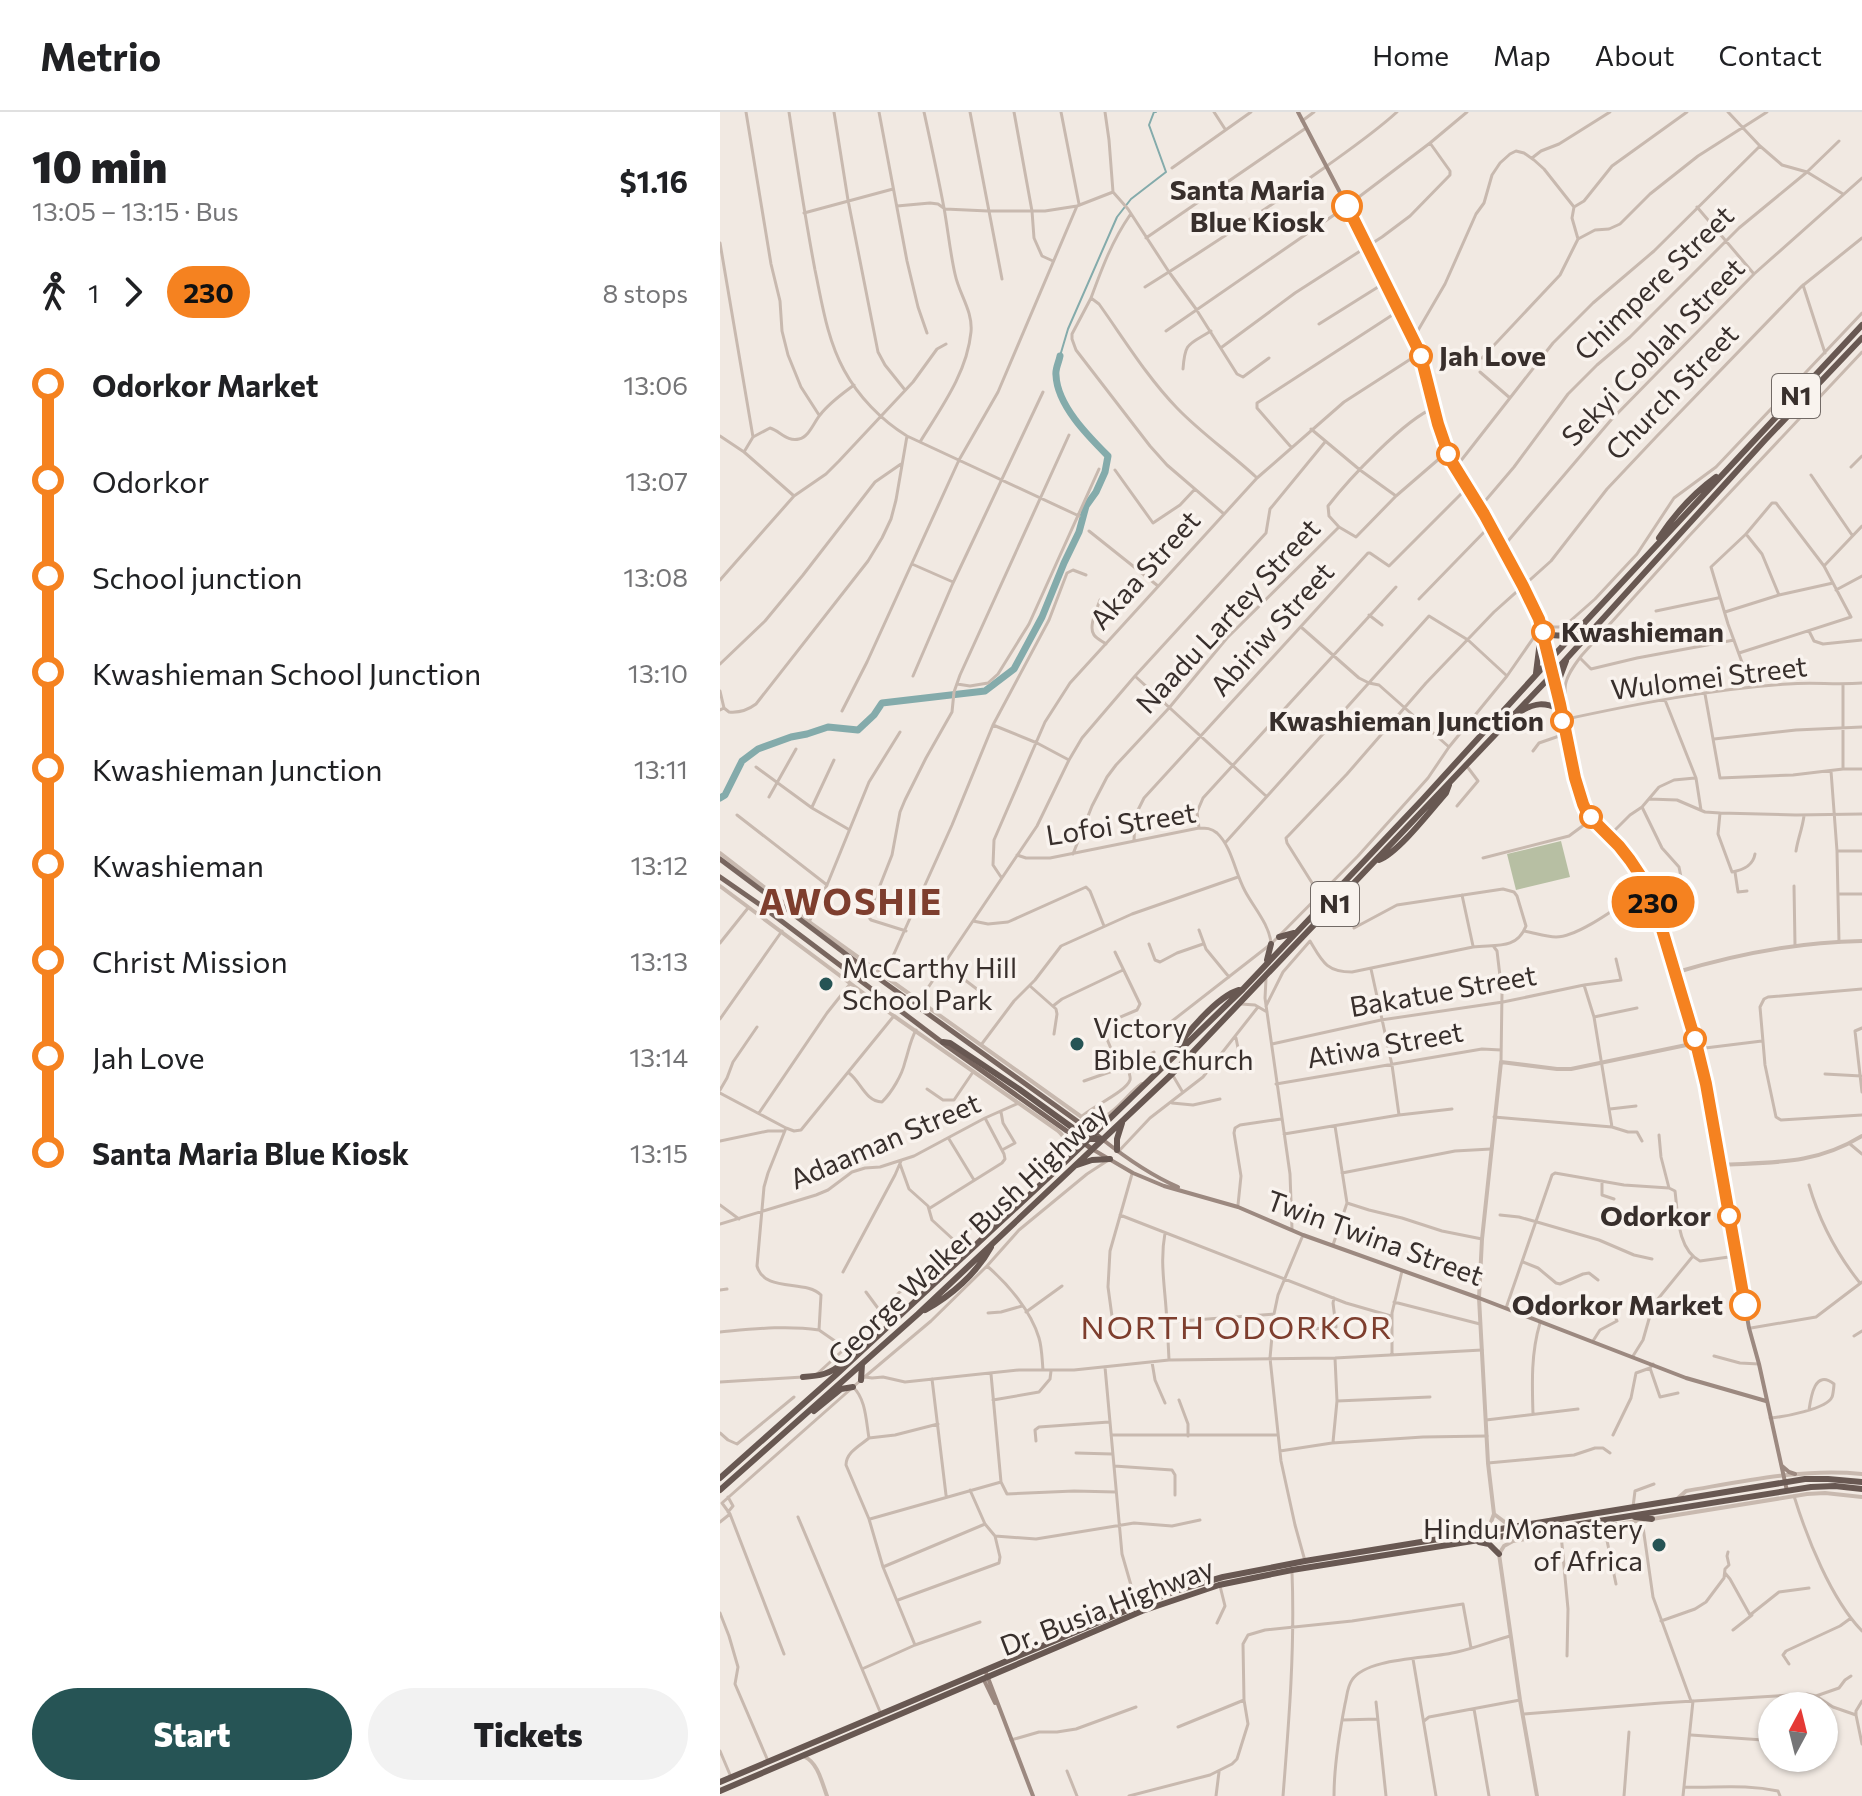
<!DOCTYPE html>
<meta charset="utf-8">
<style>
:root{--surface:#fff;--page:#f2f2f2;--text:#202124;--muted:#757577;--line:#e0e0e0;--accent:#265455}
body{margin:0;font-family:Commissioner,sans-serif;background:var(--page);color:var(--text);height:100vh;display:flex;flex-direction:column;font-size:30px;white-space:nowrap}
*{box-sizing:border-box;margin:0}
p{font-size:26px;color:var(--muted)}
.icon{flex:none;width:44px;height:44px;fill:none;stroke:currentColor;stroke-width:2;stroke-linecap:round;stroke-linejoin:round}
.map{position:relative;flex:1;overflow:hidden}
.details{display:flex;flex-direction:column;background:var(--surface);width:720px}
.details>*{flex:none}
.badge{padding:0 16px;border-radius:26px;font-size:28px;line-height:52px}
.needle{width:52px;rotate:7deg}
.buttons{position:absolute;left:1038px;top:1580px;display:grid;gap:16px}
.buttons a{display:grid;place-items:center;width:80px;height:80px;border-radius:50%;background:var(--surface);box-shadow:0 2px 6px #0004;font-size:40px}
.map>.badge{position:absolute;translate:-50% -50%;box-shadow:0 0 0 4px #fff}
.legs{display:flex;align-items:center;gap:12px;height:88px;padding:0 32px;font-size:26px}
.legs p{margin-inline-start:auto}
.head{display:flex;align-items:center;justify-content:space-between;height:136px;padding:0 32px}
h1{font-size:44px;font-weight:800;line-height:60px}
.cta{display:flex;gap:16px;margin-top:auto;padding:16px 32px}
.cta a{flex:1;height:92px;border-radius:48px;background:var(--accent);color:#fff;font-size:32px;font-weight:800;line-height:92px;text-align:center}
.cta a+a{background:var(--page);color:var(--text)}
ul{padding:0 32px;list-style:none}
li{display:flex;align-items:center;gap:28px;height:96px;font-size:30px}
li i{display:grid;place-items:center;width:12px;height:100%;margin:0 10px;background:currentColor}
li i::after{content:'';width:20px;height:20px;margin:-10px;border:6px solid;border-radius:50%;background:var(--surface)}
li p{margin-inline-start:auto}
li:first-child i{background:linear-gradient(#0000 50%,currentColor 0)}
li:last-child i{background:linear-gradient(currentColor 50%,#0000 0)}
header{display:flex;align-items:center;gap:48px;box-sizing:border-box;height:112px;padding:0 40px;background:var(--surface);border-bottom:2px solid var(--line)}
header strong{font-size:38px}
nav{display:flex;gap:44px;margin-inline-start:auto;font-size:28px}
main{display:flex;flex:1;min-height:0}
.map>svg:first-child{display:block}
.grass{fill:#b7bfa3}
.lines{fill:none;stroke-linecap:round;stroke-linejoin:round}
.stream{stroke:#84abab;stroke-width:2}
.river{stroke:#84abab;stroke-width:7}
.minor{stroke:#c8b9af;stroke-width:3}
.tertiary{stroke:#c8b9af;stroke-width:4}
.secondary{stroke:#9c8980;stroke-width:4}
.primary{stroke:#78665f;stroke-width:5}
.trunk{stroke:#685852;stroke-width:6}
.line-1-casing{stroke:#fff;stroke-width:18}
.line-1{stroke:#f58220;stroke-width:12}
.stop-1-dot{fill:#fff;stroke:#f58220;stroke-width:4}
.poi-dot{fill:#265455;stroke:#f9f3ee;stroke-width:3}
.labels{text-anchor:middle;stroke-width:7;stroke-linejoin:round;paint-order:stroke}
.shield{fill:#f9f3ee;stroke:#726a66;stroke-width:2}
.shield-label{font-size:26px;font-weight:bold;fill:#382f2c}
.stop-label{font-size:28px;font-weight:bold;fill:#382f2c;stroke:#f9f3ee;text-anchor:end}
.street-label{font-size:28px;fill:#382f2c;stroke:#f9f3ee}
.poi-label{font-size:28px;fill:#382f2c;stroke:#f9f3ee;text-anchor:start}
.quarter-label{font-size:32px;letter-spacing:2px;fill:#7e3e2e;stroke:#f9f3ee}
.district-label{font-size:36px;font-weight:bold;letter-spacing:2px;fill:#7e3e2e;stroke:#f9f3ee}
</style>
<header>
<strong>Metrio</strong>
<nav><a>Home</a><a>Map</a><a>About</a><a>Contact</a></nav>
</header>
<main>
<section class="details">
<div class="head"><div><h1>10 min</h1><p>13:05 – 13:15 · Bus</p></div><b>$1.16</b></div>
<div class="legs"><svg class="icon" aria-label="walk" viewBox="0 0 24 24"><circle cx="13" cy="4" r="2"/><path d="M13 8l-2 6 4 7M11 14l-3 7M7 12l3-4h3l4 4"/></svg>1<svg class="icon" aria-label="forward" viewBox="0 0 24 24"><path d="M9 5l7 7-7 7"/></svg><b class="badge" style="background:#f58220;color:#111">230</b><p>8 stops</p></div>
<ul>
<li><i style="color:#f58220"></i><b>Odorkor Market</b><p>13:06</p></li>
<li><i style="color:#f58220"></i><span>Odorkor</span><p>13:07</p></li>
<li><i style="color:#f58220"></i><span>School junction</span><p>13:08</p></li>
<li><i style="color:#f58220"></i><span>Kwashieman School Junction</span><p>13:10</p></li>
<li><i style="color:#f58220"></i><span>Kwashieman Junction</span><p>13:11</p></li>
<li><i style="color:#f58220"></i><span>Kwashieman</span><p>13:12</p></li>
<li><i style="color:#f58220"></i><span>Christ Mission</span><p>13:13</p></li>
<li><i style="color:#f58220"></i><span>Jah Love</span><p>13:14</p></li>
<li><i style="color:#f58220"></i><b>Santa Maria Blue Kiosk</b><p>13:15</p></li>
</ul>
<div class="cta"><a>Start</a><a>Tickets</a></div>
</section>
<div class="map">
<svg width="1142" height="1684" viewBox="0 0 1142 1684">
<rect width="100%" height="100%" fill="#f1e9e2"/>
<path class="grass" d="M841,729L850,765L796,778L787,742Z"/>
<g class="lines">
<path class="stream" d="M340,244L348,217L397,105L411,87L446,60L429,13L434,0H436"/>
<path class="river" d="M0,686L5,683L22,649L38,637L71,625L87,622L108,615L138,618L154,603L162,591L265,579L294,557L322,505L344,451L359,420L366,394L376,380L385,360L388,344C368,324 337,293 336,263C335,257 339,250 340,244"/>
<path class="minor" d="M26,0L51,152L60,189L62,219L68,243L81,275L99,303
M69,0C77,53 85,105 95,158C102,191 107,227 124,258C138,284 161,308 187,324L359,404
M114,0L128,88L158,240L165,253L185,278
M159,0L187,149L198,195L207,221
M250,0L282,167
M294,0L312,99L314,126L322,144L333,149
M341,0L359,92
M385,0L389,28L393,80L408,97L449,160L476,197L517,262L523,265L549,246
M494,0L505,17
M1008,0L1040,34L1062,53L1087,60L1123,82
M582,9L594,0
M812,46L821,39L839,32L890,0
M452,56L531,0
M177,94L210,91L218,92L225,97L268,99H325L357,94L393,80
M854,95L864,89L892,54L967,0
M977,95L1034,162
M84,101L173,77
M426,126L586,16
M858,127L875,118L889,117L900,112L930,82L978,44L1047,0
M0,131L33,325
M1083,173L1105,241
M425,175C486,137 545,98 604,56C629,38 654,21 677,0
M371,186C382,156 392,129 410,103
M599,212L666,170
M446,219L627,94L710,31L747,0
M693,227L725,172L756,102L764,91L772,63L780,51L790,42L796,39L804,41L814,48L824,57L854,95L852,106L858,127L840,163L762,246
M502,235L575,181L662,125L690,104L730,63V59L710,31
M463,257C465,230 468,233 491,219
M760,260L790,286
M714,296C685,307 628,368 608,394L609,404L619,415L636,425L676,384L727,340
M591,317L640,358L676,384
M0,324L24,340L74,384
M200,330C221,296 247,261 251,220C253,199 239,182 235,162C230,140 228,118 224,96C218,64 211,32 204,0
M571,335L537,296V291L680,198
M24,340L33,325L50,316C60,319 67,330 79,327C89,325 94,310 100,303C109,291 122,282 134,273
M736,355L833,231L873,191L934,139L1040,34
M1131,355L1142,344
M395,358L433,411L460,393L475,377
M1091,363L1132,423
M760,395L794,355L848,282L877,253L910,225L1019,116L1087,60L1119,29
M504,402L447,353L430,334L356,238L352,227V222L371,186L379,192C404,227 427,265 457,296C481,321 510,341 536,365
M369,419L438,474
M1026,422L1042,442L1059,483
M782,436L891,308L1034,162L1142,66
M192,452L233,470
M1104,454L1142,414
M0,468L74,384L106,362L119,349L193,270L217,237L226,232
M1116,478L1142,464
M699,487L769,415
M380,488C377,497 368,515 374,523C377,527 382,529 386,532
M936,499L998,486
M1005,500L1059,483L1113,471
M649,503L662,513
M581,515L639,566L649,571L659,573L729,635
M1089,519L1094,529L1103,532L1142,528
M1019,541L1131,505L1104,454L1056,391H1052L1026,422L991,455L1008,512L1031,575
M861,547L871,557L917,546L1014,528
M0,552L45,509L83,463L155,370L181,352
M193,564L233,471L323,280
M416,565L546,684
M237,572L250,574L268,571L278,562L309,512L379,357
M0,579L4,596
M985,582L1000,666L1073,663L1123,657H1142
M945,588L976,666L981,698
M0,598L4,596L9,600C20,601 28,598 36,592L148,449L162,426L171,407L176,388L187,324
M122,599L147,550L239,348L278,280L357,94
M850,606C842,574 842,569 862,543L969,424L1142,240
M842,608C916,592 992,577 1068,572C1092,570 1117,573 1142,571
M273,613L317,631L349,648
M994,627L1076,618L1142,615
M813,639L819,631L845,622
M36,655L92,696L128,717
M1123,656V572
M1111,659L1117,739L1119,830
M49,685L76,637
M929,687L957,688L985,700L1000,701L1076,703L1142,702
M737,694L758,669L746,653
M92,695L114,648
M922,695L942,736L959,755L962,770
M1000,701L998,722L1012,760C1023,758 1033,754 1035,742
M17,703L107,773
M479,716L477,700L483,686L676,475
M889,724L910,703L922,695L939,675L954,668L975,666
M414,729L415,704L424,686L648,441H650L669,454L746,377
M505,731L709,504L748,528L787,564
M1076,739C1078,726 1082,718 1084,704
M1117,739H1142
M353,742L372,694L387,665L396,653L449,596L507,526L619,415
M297,743L306,746H330L479,716C486,716 491,716 497,721C512,735 515,761 525,779C534,796 549,812 551,831
M763,746L849,724L872,707
M1015,760L1018,780L1027,779
M281,765L273,753L274,728L325,610L350,571L537,366L624,290L700,241
M594,774L567,731L566,726L569,723L627,662L706,571L774,500L831,449L887,377L937,324L1081,175L1142,126
M1074,774L1075,833
M1118,782H1142
M742,783L753,834
M253,809L268,812L288,810L366,775L370,779L384,814
M89,810L107,773L149,670L180,620
M479,818L486,837L509,865
M186,819L151,808L148,804L172,743L180,700L185,688L206,646L232,600L234,580L240,563L349,323
M804,819C815,821 826,825 836,825C860,825 905,789 926,776
M0,831L28,796
M429,832L435,848L440,850L457,841L483,832
M774,835L777,839L782,881L781,950
M395,840L420,892L417,898L384,912L382,915L399,956
M224,852L262,881
M651,857L672,953L679,1003
M164,864L232,713L273,613L329,508L347,461L353,458L366,463
M546,867L545,886L570,1062L572,1117
M310,874L336,897L337,902L334,922
M1142,877L1048,885L1044,887L1040,895L1045,953L1056,1005L1061,1008L1142,1003
M199,889L317,714L349,648L362,626L415,564L546,421L550,397L605,330
M521,892L535,893L547,900
M333,894L342,887L403,858
M546,894L563,860L590,829C602,849 606,860 632,860L753,835C774,832 796,839 806,814L797,784L794,780L783,777L677,793L634,816
M874,905L917,896
M0,907L62,819
M447,913L551,832L638,744L708,666L729,635L787,564L821,515H839L849,510L875,487L917,442L954,386L996,355L1142,201
M1142,916L1135,919L1142,980
M516,926L520,946
M552,932L661,908L783,890L864,873L901,868L896,847
M261,933L294,889L315,868L341,834L412,802L518,765
M977,937L1042,929
M129,961C141,970 145,989 162,990C172,980 182,963 185,950C189,938 190,929 196,918
M452,962L462,979
M1105,962L1141,964
M364,969L407,954L434,940
M556,972L762,937L781,938
M207,977L223,988H234L253,960
M0,978L7,966L13,950L37,915
M0,981L66,1016L74,1019L81,1018L173,905
M452,991L473,993L500,987
M890,997L916,994
M281,1000L283,1011L295,1031L282,1038
M39,1001L107,901L130,872
M361,1005C371,995 406,980 410,968C411,965 408,957 407,954
M774,1005L892,1015L874,905L864,873
M892,1015L908,1020H917L922,1029
M66,1016L48,1061L44,1075L37,1154C44,1181 86,1167 101,1183L99,1218L125,1236
M564,1022L679,1003L732,997
M939,1023L941,1045L949,1076L955,1079C958,1102 957,1137 980,1149L1016,1144
M229,1027L254,1068
M0,1029L48,1019H64
M1130,1032L1142,1042
M398,1040L430,1006L483,965L538,895
M180,1052L189,1077L208,1094L212,1108L236,1130
M622,1061L735,1039L771,1037
M882,1069V1083L894,1087
M1089,1073C1100,1111 1116,1141 1140,1171
M627,1091L649,1098L682,1106L722,1119L762,1127
M0,1093L19,1107
M518,1093L521,1064L514,1021L515,1016L520,1013L561,1007
M210,1096L282,1051L285,1047L284,1042L265,1006
M400,1103L626,1191L671,1204
M780,1103L799,1105L817,1110L879,1128L914,1143L932,1147
M0,1112L96,1083L108,1078L132,1060L145,1056L160,1055L194,1044L265,1006L299,991
M445,1121C441,1143 443,1162 445,1184C447,1205 448,1226 449,1248
M583,1123L558,1183L554,1202L550,1246L561,1349L575,1413L585,1449
M613,1133L627,1091L615,1014
M803,1150L818,1156L836,1171L840,1172L863,1162L869,1161L878,1168
M267,1154C288,1172 311,1199 319,1226C322,1236 322,1247 323,1258
M123,1160L175,1063L181,1049
M0,1178L7,1177
M146,1180L160,1199
M674,1190L760,1212
M786,1196L832,1063L835,1061L904,1073L949,1076
M306,1200L342,1174
M268,1201L281,1200L302,1194
M447,1210L554,1202
M1031,1216L1096,1205L1142,1170
M593,1217L616,1215L613,1191L614,1186
M394,1219L388,1175L390,1139L412,1062
M0,1220C33,1217 66,1213 99,1218
M1134,1224L1142,1219
M873,1229L880,1218L897,1209L892,1197
M672,1242V1201L682,1159
M913,1244L923,1228L933,1193L973,1144
M994,1244L1020,1251L1039,1252
M432,1250L435,1268L445,1291
M385,1255L402,1442L417,1494
M930,1256L940,1285L958,1281
M97,1262L154,1210L163,1195L292,1080
M271,1262L281,1370L287,1382L354,1379L396,1380
M145,1265L152,1266L163,1265L185,1270L299,1258H354L449,1248L615,1246L762,1238
M212,1267L226,1383
M0,1270L83,1265
M133,1275C146,1287 146,1309 149,1326
M273,1288L319,1280L330,1267L331,1259
M459,1288L468,1312V1324
M617,1289L710,1285
M813,1302C812,1271 811,1241 820,1211
M1050,1306C1063,1305 1107,1297 1112,1285C1113,1283 1114,1274 1114,1272C1095,1257 1091,1284 1089,1298
M766,1308L858,1297
M0,1321L8,1328L17,1332L74,1285
M391,1323H558
M893,1323L911,1286L916,1261L930,1256L933,1252
M149,1326C141,1333 126,1340 126,1353L149,1407L163,1455L195,1533
M149,1326L175,1323L218,1312
M316,1329L315,1318L319,1315L389,1310
M613,1330L617,1289L615,1246
M560,1339L612,1331L703,1325L767,1324
M356,1341L392,1342
M768,1351L854,1343L875,1336H883L890,1341
M394,1354L452,1358L455,1363V1383
M1074,1384C1087,1426 1111,1487 1142,1519
M913,1395L915,1379L934,1372
M8,1400L13,1394L8,1385
M78,1405L161,1602
M150,1407L281,1370
M922,1408L933,1485L971,1589
M0,1410L10,1402
M884,1414L896,1472
M841,1422L848,1497L847,1544
M275,1424L316,1427L414,1411L452,1414L480,1408
M163,1455L265,1412
M1005,1461L1010,1467L1030,1503L1059,1480L1089,1476
M178,1488L279,1451L280,1445L275,1424L265,1412L250,1378
M0,1501L9,1524L18,1555L15,1572L48,1649
M941,1509L975,1497L986,1490L1004,1466L1005,1457L1009,1453L1007,1444L1008,1440
M497,1511L505,1494L500,1474
M1013,1518L1032,1503
M64,1542L10,1402L2,1391L141,1268L211,1209L267,1154L299,1118L367,1062L387,1049
M693,1547L716,1684
M1069,1552L1063,1543L1066,1539L1120,1514L1131,1506
M142,1557L195,1533L260,1510
M1096,1584L1113,1595L1136,1603
M656,1590L666,1684
M754,1597L769,1684
M803,1602L941,1591L1087,1582L1096,1584L1119,1576L1125,1568L1131,1564
M1136,1603L1142,1632
M1136,1603V1599L1142,1589
M622,1608L657,1607
M704,1609L709,1605L800,1588
M458,1615L524,1588
M971,1623L1043,1628
M291,1628L319,1620H337L356,1617L416,1595
M0,1639L11,1665
M347,1659L357,1684
M964,1675C997,1676 1025,1672 1058,1679L1060,1684
M409,1684L490,1663L512,1652L517,1647L528,1612L524,1588L523,1532L528,1523L545,1518L632,1509L743,1492L751,1536
M496,1684L499,1660
M563,1684C569,1609 575,1535 572,1460
M614,1684C614,1653 619,1623 625,1592C627,1585 627,1575 632,1568C647,1545 710,1547 737,1540C755,1536 772,1529 790,1524
M904,1684L909,1620
M963,1684L973,1589"/>
<path class="tertiary" d="M0,741L89,810L363,1006C388,1016 403,985 422,972
M0,774L174,904L337,1018C347,1026 349,1035 345,1048
M954,861C1016,842 1077,830 1142,829
M1000,1053C1053,1050 1095,1053 1142,1024
M957,1387L966,1379C1025,1369 1083,1356 1142,1362
M774,1402L790,1414
M932,1407L1087,1382L1105,1381L1142,1385
M768,1418L774,1402L768,1351L759,1186L762,1127L781,950L837,957H851L976,931
M85,1645C98,1651 102,1671 107,1684
M817,1684L800,1588L779,1442L784,1434L793,1429L923,1408"/>
<path class="secondary" d="M578,0L637,113L687,213L700,241L727,340L803,474L819,507L821,519L820,528
M823,522L855,666L863,692L873,708L899,734L922,766L935,794L945,828L986,972L1029,1216L1039,1252L1067,1379
M821,537L839,598
M382,1027C406,1046 430,1063 458,1075
M372,1037L413,1061L444,1074L518,1095L583,1123L759,1186L966,1266L1046,1289
M1062,1354L1069,1360L1075,1362
M265,1558L313,1684
M263,1566L275,1591"/>
<path class="primary" d="M0,747L147,858L382,1027
M0,765L39,792L227,934L372,1037"/>
<path class="trunk" d="M939,426C954,403 974,381 996,365
M823,520C837,526 844,524 856,517
M816,561L820,529
M837,584L840,565L846,549
M801,599C815,591 824,590 839,597
M659,748C678,741 711,698 726,681L729,673
M559,825L574,821
M547,848L551,832
M223,930L230,931L299,977L368,1027H382
M454,941C465,922 498,884 519,878
M361,1023L367,1021V1015
M397,1038V1027L402,1011
M357,1053L372,1048L390,1047
M205,1198C231,1184 257,1161 271,1135
M83,1265C100,1264 110,1262 123,1251
M141,1268L142,1252
M94,1299L121,1277L133,1275
M0,1366L118,1261L345,1050L523,877L702,688L825,553L1142,213
M0,1378L198,1202L452,962L829,566L1045,328L1142,226
M915,1405L932,1407
M759,1430L769,1432L779,1442
M0,1670L417,1494L458,1478L503,1465L585,1449L1085,1367H1108L1142,1370
M0,1679L422,1499L499,1473L572,1458L1091,1375L1115,1374L1142,1377"/>
</g>
<g class="lines">
<defs>
<path id="line-1" d="M627,94L700,241L718,312L730,347L764,402L803,474L819,507L840,592L855,666L863,692L868,703L899,734L910,748L922,766L935,794L976,931L986,972L1025,1193"/>
</defs>
<use href="#line-1" class="line-1-casing"/>
<use href="#line-1" class="line-1"/>
</g>
<g class="stop-1-dot">
<circle cx="627" cy="94" r="14"/>
<circle cx="701" cy="244" r="10"/>
<circle cx="728" cy="342" r="10"/>
<circle cx="823" cy="520" r="10"/>
<circle cx="842" cy="609" r="10"/>
<circle cx="871" cy="705" r="10"/>
<circle cx="975" cy="927" r="10"/>
<circle cx="1009" cy="1104" r="10"/>
<circle cx="1025" cy="1193" r="14"/>
</g>
<g class="poi-dot">
<circle cx="106" cy="872" r="8"/>
<circle cx="357" cy="932" r="8"/>
<circle cx="939" cy="1433" r="8"/>
</g>
<g class="labels">
<g class="shield">
<rect x="1052" y="262" width="48" height="44" rx="6"/>
<rect x="591" y="770" width="48" height="44" rx="6"/>
</g>
<g class="shield-label">
<text x="1076" y="293">N1</text>
<text x="615" y="801">N1</text>
</g>
<g class="stop-label">
<text x="605" y="88">Santa Maria<tspan x="605" dy="32">Blue Kiosk</tspan></text>
<text x="719" y="254" text-anchor="start">Jah Love</text>
<text x="841" y="530" text-anchor="start">Kwashieman</text>
<text x="824" y="619">Kwashieman Junction</text>
<text x="991" y="1114">Odorkor</text>
<text x="1003" y="1203">Odorkor Market</text>
</g>
<g class="street-label">
<text transform="translate(934 171) rotate(-44)" y="10">Chimpere Street</text>
<text transform="translate(933 240) rotate(-46)" y="10">Sekyi Coblah Street</text>
<text transform="translate(952 280) rotate(-46)" y="10">Church Street</text>
<text transform="translate(425 458) rotate(-48)" y="10">Akaa Street</text>
<text transform="translate(508 504) rotate(-47)" y="10">Naadu Lartey Street</text>
<text transform="translate(552 517) rotate(-48)" y="10">Abiriw Street</text>
<text transform="translate(989 566) rotate(-7)" y="10">Wulomei Street</text>
<text transform="translate(401 712) rotate(-9)" y="10">Lofoi Street</text>
<text transform="translate(723 879) rotate(-10)" y="10">Bakatue Street</text>
<text transform="translate(665 933) rotate(-10)" y="10">Atiwa Street</text>
<text transform="translate(165 1029) rotate(-23)" y="10">Adaaman Street</text>
<text transform="translate(248 1122) rotate(-43)" y="10">George Walker Bush Highway</text>
<text transform="translate(655 1126) rotate(20)" y="10">Twin Twina Street</text>
<text transform="translate(387 1495) rotate(-21)" y="10">Dr. Busia Highway</text>
</g>
<g class="poi-label">
<text x="122" y="866">McCarthy Hill<tspan x="122" dy="32">School Park</tspan></text>
<text x="373" y="926">Victory<tspan x="373" dy="32">Bible Church</tspan></text>
<text x="923" y="1427" text-anchor="end">Hindu Monastery<tspan x="923" dy="32">of Africa</tspan></text>
</g>
<g class="quarter-label">
<text x="517" y="1227">NORTH ODORKOR</text>
</g>
<g class="district-label">
<text x="131" y="803">AWOSHIE</text>
</g>
</g>
</svg>
<div class="buttons">
<a><svg class="needle" viewBox="-14 -14 28 28"><path d="M0-13l5 13h-10z" fill="#e53935"/><path d="M0 13l5-13h-10z" fill="#757577"/></svg></a>
</div>
<b class="badge" style="left:933px;top:790px;background:#f58220;color:#111">230</b>
</div>
</main>
